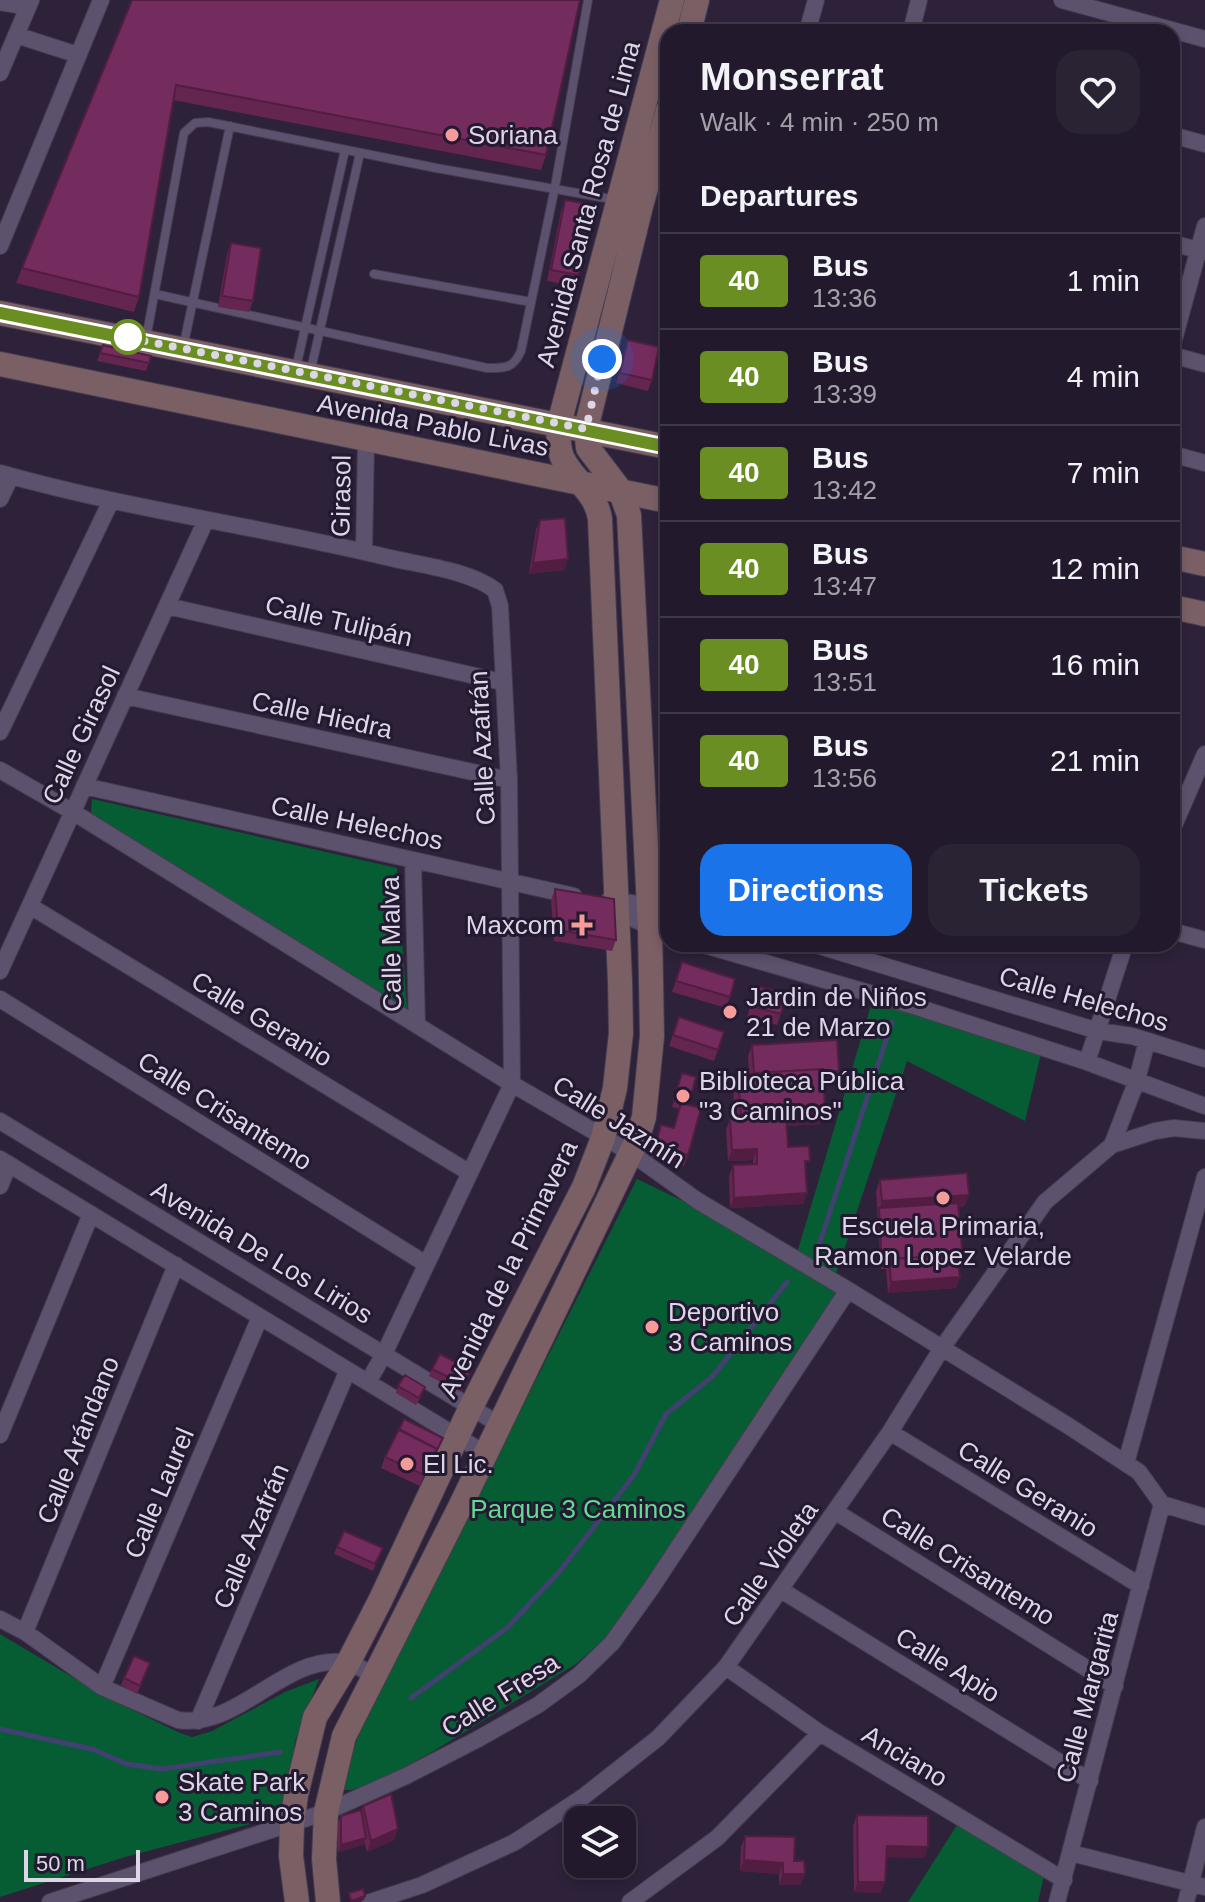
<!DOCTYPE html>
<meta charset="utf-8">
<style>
:root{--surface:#221a2c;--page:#2a2334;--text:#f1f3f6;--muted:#a2a1a9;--line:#3f3848;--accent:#1a73e8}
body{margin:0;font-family:Arial,sans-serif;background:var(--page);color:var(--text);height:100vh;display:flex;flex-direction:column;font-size:30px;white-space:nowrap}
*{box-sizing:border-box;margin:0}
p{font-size:26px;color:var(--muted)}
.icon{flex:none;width:44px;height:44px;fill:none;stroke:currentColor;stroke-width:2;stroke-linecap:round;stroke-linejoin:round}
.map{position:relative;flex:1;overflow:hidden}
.drawer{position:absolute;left:660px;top:24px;width:520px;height:928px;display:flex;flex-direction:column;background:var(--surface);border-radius:24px;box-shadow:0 4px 12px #0003,0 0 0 2px var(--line)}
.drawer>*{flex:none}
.badge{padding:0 16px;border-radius:6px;font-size:28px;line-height:52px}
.fabs{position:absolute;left:564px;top:1806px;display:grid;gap:16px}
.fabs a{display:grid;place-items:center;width:72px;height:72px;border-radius:16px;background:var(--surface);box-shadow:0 4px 12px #0003,0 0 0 2px var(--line);font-size:40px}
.scale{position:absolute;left:24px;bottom:20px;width:116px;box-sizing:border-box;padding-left:8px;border:4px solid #dcd6e6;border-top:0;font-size:22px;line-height:28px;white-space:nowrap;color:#dcd6e6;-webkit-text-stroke:6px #231930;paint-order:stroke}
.you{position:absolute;width:40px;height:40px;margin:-20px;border:6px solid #fff;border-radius:50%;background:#1a73e8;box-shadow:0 0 0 12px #1a73e833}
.map>.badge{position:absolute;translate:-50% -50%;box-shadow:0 0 0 4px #fff}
h2{padding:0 40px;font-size:30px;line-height:72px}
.round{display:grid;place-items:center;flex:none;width:84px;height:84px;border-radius:24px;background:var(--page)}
.overview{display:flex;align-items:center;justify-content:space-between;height:136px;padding:0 40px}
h1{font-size:38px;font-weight:700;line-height:60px}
.cta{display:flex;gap:16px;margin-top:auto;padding:16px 40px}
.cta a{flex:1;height:92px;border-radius:24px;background:var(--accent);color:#fff;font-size:32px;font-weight:700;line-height:92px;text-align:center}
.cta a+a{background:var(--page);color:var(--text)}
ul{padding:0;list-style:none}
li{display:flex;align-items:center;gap:24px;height:96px;padding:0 40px;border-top:2px solid var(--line)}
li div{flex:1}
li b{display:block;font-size:30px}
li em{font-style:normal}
li .badge{min-width:88px;font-weight:700;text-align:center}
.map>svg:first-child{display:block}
.green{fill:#075d33}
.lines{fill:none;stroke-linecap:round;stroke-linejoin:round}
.stream{stroke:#424070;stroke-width:5}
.lane-casing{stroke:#453c50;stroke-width:10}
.street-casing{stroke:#453c50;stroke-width:18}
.secondary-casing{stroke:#453c50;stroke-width:26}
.lane{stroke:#5d526d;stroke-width:8}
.street{stroke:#5d526d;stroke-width:16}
.secondary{stroke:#7a5f65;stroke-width:24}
.wall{fill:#642550}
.shaded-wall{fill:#511e41}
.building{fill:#742b5d;stroke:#511e41;stroke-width:2}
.line-casing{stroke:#fff;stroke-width:18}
.line{stroke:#6b8e23;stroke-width:12}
.walk{stroke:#dcd6e6;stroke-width:8;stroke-dasharray:0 14.4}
.poi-dot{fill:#f59b99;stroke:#231930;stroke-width:3}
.stop-dot{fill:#fff;stroke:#6b8e23;stroke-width:4}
.labels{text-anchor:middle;stroke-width:6;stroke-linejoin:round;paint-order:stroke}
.poi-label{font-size:26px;fill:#dcd6e6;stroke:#231930;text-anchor:start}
.street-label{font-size:26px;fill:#dcd6e6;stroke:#231930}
.park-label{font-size:26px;fill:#62da92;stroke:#231930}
</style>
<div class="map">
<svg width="1205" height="1902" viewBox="0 0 1205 1902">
<rect width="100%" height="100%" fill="#2d223a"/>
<path class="green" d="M92,799L397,868L407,1009L91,815Z
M872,1002L1042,1049L1025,1121L907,1061L834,1280L798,1266L838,1294L613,1631L576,1664L432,1752L375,1783L351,1790H340L361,1728L637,1179L687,1203L794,1263Z
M0,1634L106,1697L180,1733L192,1737L212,1731L285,1692L319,1679L295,1741L285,1815L125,1857L0,1897Z
M957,1825L1044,1875L1038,1902H908Z"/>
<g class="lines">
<path class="stream" d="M897,950L898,944
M817,1251L892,1022
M411,1698L507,1628L559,1572L634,1475L666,1414L713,1376L787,1282
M0,1729L92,1749L127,1764L162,1769L280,1752"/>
<defs>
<path id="lane" d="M374,274L531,302
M155,294L487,368C505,368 513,369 521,351L555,187L588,0
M146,339L184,133L195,123L208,122L436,168L617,200
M183,348L230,126
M296,368L345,150
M310,374L360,153"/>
<path id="street" d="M1062,0L1205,39
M0,2L28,7
M807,32L816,0
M911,32L919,0
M16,35L78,55
M0,73L31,0
M1172,135L1205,144
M1172,243L1205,252
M0,246L101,0
M1172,347L1205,226
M1172,355L1205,364
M1172,454L1205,463
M0,473C127,509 258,526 386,557C419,565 468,570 495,590L500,606L509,780L512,1084L384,1354L368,1382
M0,499L11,476
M364,552L366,441
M167,606L502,682
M125,696L509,780
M0,732L111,501
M0,770L73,812L512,1084L631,1153L698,1201L848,1290L1067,1425L1139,1472L1162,1504L1205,1517
M84,786L574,896
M1172,830L1205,754
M413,861L417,1025
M609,900L668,908
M30,906L470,1173
M610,909L668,934
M1172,931L1205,940
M701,944L914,1006L1087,1062L1205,1106
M813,944L1098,1031L1132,1036L1205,1059
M0,971L206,520
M0,999L426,1264
M1087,1062L1125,944
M0,1121L500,1425
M1112,1145L1137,1080L1147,1041
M0,1159L486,1454
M0,1186L9,1164
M890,1432L1141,1586
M0,1435L91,1214
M1126,1463L1205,1177
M836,1512L1115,1686
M781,1590L1090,1781
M0,1619L25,1632L102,1687L178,1720C237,1729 283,1657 341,1662C353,1663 365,1671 376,1675
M25,1632L176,1265
M726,1667L820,1733L1064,1880
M102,1687L260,1317
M198,1721L348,1370
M1071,1853L1205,1887
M50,1902L326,1812L406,1776L478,1739L538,1705L579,1675L612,1643L652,1587L848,1290
M370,1902L422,1885L515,1842L583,1797L658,1738L726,1667L890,1432L942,1348L1045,1202L1112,1145L1155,1131L1174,1128L1205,1131
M630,1902L717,1838L820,1733
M1057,1902L1162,1504
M1186,1902L1205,1827"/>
<path id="secondary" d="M689,32L697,0
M0,313L668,447
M0,364L668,501
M1172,557L1205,564
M1172,607L1205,614
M297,1902L291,1856L292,1825L296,1795L315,1717L348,1663L380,1601L471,1407L584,1187L603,1138L615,1088L621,1033L620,981L600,519C596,491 572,480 562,457C558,446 558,435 559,424L672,0
M328,1902L324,1859L326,1812L344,1736L459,1509L637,1140L644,1117L652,1036L650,927L629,515L620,490L588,448L586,429L641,206L668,110"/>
</defs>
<use href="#lane" class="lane-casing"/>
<use href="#street" class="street-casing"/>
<use href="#secondary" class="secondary-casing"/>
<use href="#lane" class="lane"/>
<use href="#street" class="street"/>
<use href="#secondary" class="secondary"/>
</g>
<path class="wall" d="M132,0L546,155L541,170L173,100L139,297L134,312L16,283Z
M565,200L578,275L574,286L547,281L561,211Z
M231,243L253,301L249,312L218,307L227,254Z
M628,340L652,380L648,391L616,383Z
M103,345L151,356L146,371L97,361Z
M540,520L568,559L564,570L529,574L536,530Z
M555,889L616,940L612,951L554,941L551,900Z
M682,962L730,997L726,1008L672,992Z
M757,986L781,1014L777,1025L747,1017Z
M679,1017L718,1050L714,1061L669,1046Z
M752,1045L835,1082L823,1083L820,1124L787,1126L788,1147L806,1172L807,1193L803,1204L730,1208L729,1176L733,1165L753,1164V1160L728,1161L726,1130L730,1119H735L733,1088L738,1074L749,1073L748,1056Z
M682,1073L696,1077L689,1105L688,1155L684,1166L651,1157L661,1125L673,1128L679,1109L672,1107Z
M880,1180L965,1206L959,1207L962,1264L958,1265L960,1277L956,1288L888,1293L886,1269H881L876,1191Z
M432,1369L469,1377L461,1392L429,1376Z
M398,1386L422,1395L416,1405L396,1393Z
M443,1438L420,1486L381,1468L385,1457Z
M337,1547L380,1555L373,1571L334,1554Z
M147,1671L137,1694L121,1685L124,1678Z
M363,1806L394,1840L367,1852L364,1841L363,1845L338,1852V1823L341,1816L361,1810Z
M857,1815L928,1847L924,1858L887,1857L881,1893L854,1892L853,1826Z
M745,1836L794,1861L801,1885H779V1874L740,1871L741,1847Z"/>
<path class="shaded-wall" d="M568,559L564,570L529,574L533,563Z
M839,1071L835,1082L750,1087L754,1076Z
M825,1110L820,1124L736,1129L741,1115Z
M757,1149L753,1160L728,1161L732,1150Z
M807,1193L803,1204L730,1208L734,1198Z
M969,1195L965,1206L879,1212L882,1201Z
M960,1277L956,1288L888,1293L891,1282Z
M443,1438L440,1445L420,1486L424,1475Z
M398,1829L394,1840L367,1852L371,1841Z
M366,1838L363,1845L338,1852L341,1845Z
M887,1846L928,1847L924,1858L883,1857Z
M744,1860L783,1863L779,1874L740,1871Z
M783,1874H805L801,1885H779Z
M858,1882H885L881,1893L854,1892Z
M365,1896L364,1900L358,1902H351Z"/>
<path class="building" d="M132,0H580L546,155L176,85L139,297L22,268Z
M565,200L593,205L578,275L551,270Z
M231,243L261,248L253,301L222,296Z
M628,340L659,347L652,380L620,373Z
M103,345L151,356L149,363L100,353Z
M565,518L568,559L533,563L540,520Z
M555,889L614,899L616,940L558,930Z
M682,962L735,979L730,997L676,981Z
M757,986L786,993L781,1014L751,1006Z
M679,1017L724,1032L718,1050L673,1035Z
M837,1040L839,1071L823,1072V1069L754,1073L752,1045Z
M823,1069L825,1110L741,1115L738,1074Z
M682,1073L696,1077L689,1103L674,1100Z
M681,1103L701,1108L688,1155L655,1146L661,1125L674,1128Z
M786,1115L788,1147L809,1146L810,1161H805L807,1193L734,1198L733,1165L757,1164V1149L732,1150L730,1119Z
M967,1173L969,1195L882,1201L880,1180Z
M958,1203L963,1261H957V1255L889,1259L887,1265L882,1266L879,1208Z
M957,1255L960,1277L891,1282L889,1259Z
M440,1354L471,1370L464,1385L432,1369Z
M405,1375L425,1387L419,1398L398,1386Z
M404,1419L443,1438L436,1452L437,1449L399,1430Z
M399,1429L437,1449L424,1475L385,1457Z
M344,1531L383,1548L375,1564L337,1547Z
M134,1656L150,1663L140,1686L124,1678Z
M391,1794L398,1829L371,1841L363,1806Z
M361,1810L366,1838L341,1845V1816Z
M857,1815L928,1816V1847L887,1846L885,1882H858Z
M745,1836L795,1837L794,1861H804L805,1874H783V1863L744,1860Z
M363,1889L365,1896L351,1901L349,1893Z"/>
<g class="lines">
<defs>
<path id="line" d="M0,313L668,447"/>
</defs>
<use href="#line" class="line-casing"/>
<use href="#line" class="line"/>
<path class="walk" d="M128,337L115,335L586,429L602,359"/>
</g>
<g class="poi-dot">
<circle cx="452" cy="135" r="8"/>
<path d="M578 913h8v8h8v8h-8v8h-8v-8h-8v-8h8z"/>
<circle cx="730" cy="1012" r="8"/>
<circle cx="683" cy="1096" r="8"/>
<circle cx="943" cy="1198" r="8"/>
<circle cx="652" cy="1327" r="8"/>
<circle cx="407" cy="1464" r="8"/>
<circle cx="162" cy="1797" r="8"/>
</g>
<circle class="stop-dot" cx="128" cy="337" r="16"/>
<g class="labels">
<g class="poi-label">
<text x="468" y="144">Soriana</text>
<text x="564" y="934" text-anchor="end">Maxcom</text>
<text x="746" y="1006">Jardin de Niños<tspan x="746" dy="30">21 de Marzo</tspan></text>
<text x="699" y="1090">Biblioteca Pública<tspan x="699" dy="30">"3 Caminos"</tspan></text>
<text x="943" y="1235" text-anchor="middle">Escuela Primaria,<tspan x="943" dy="30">Ramon Lopez Velarde</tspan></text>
<text x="668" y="1321">Deportivo<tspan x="668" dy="30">3 Caminos</tspan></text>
<text x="423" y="1473">El Lic.</text>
<text x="178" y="1791">Skate Park<tspan x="178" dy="30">3 Caminos</tspan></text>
</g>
<g class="street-label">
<text transform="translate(588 204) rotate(-75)" y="9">Avenida Santa Rosa de Lima</text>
<text transform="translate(433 425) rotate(11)" y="9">Avenida Pablo Livas</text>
<text transform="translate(341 496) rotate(-89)" y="9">Girasol</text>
<text transform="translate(339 621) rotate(13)" y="9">Calle Tulipán</text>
<text transform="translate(322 715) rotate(12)" y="9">Calle Hiedra</text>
<text transform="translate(81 735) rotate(-65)" y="9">Calle Girasol</text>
<text transform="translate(482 748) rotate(-93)" y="9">Calle Azafrán</text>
<text transform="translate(357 823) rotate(12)" y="9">Calle Helechos</text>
<text transform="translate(391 944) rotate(-91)" y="9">Calle Malva</text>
<text transform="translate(1084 999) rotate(16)" y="9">Calle Helechos</text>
<text transform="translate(262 1019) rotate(31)" y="9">Calle Geranio</text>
<text transform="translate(225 1111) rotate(32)" y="9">Calle Crisantemo</text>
<text transform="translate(619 1122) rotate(32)" y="9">Calle Jazmín</text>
<text transform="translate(262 1252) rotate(31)" y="9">Avenida De Los Lirios</text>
<text transform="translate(508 1269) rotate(-64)" y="9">Avenida de la Primavera</text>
<text transform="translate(78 1440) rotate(-68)" y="9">Calle Arándano</text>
<text transform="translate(1028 1489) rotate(32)" y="9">Calle Geranio</text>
<text transform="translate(159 1493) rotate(-67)" y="9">Calle Laurel</text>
<text transform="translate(251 1536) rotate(-67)" y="9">Calle Azafrán</text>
<text transform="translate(770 1564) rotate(-55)" y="9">Calle Violeta</text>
<text transform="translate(968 1566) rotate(32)" y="9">Calle Crisantemo</text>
<text transform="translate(948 1665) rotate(32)" y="9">Calle Apio</text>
<text transform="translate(500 1695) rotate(-32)" y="9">Calle Fresa</text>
<text transform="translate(1087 1697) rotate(-75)" y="9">Calle Margarita</text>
<text transform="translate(905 1756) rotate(31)" y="9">Anciano</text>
</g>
<g class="park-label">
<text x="578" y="1518">Parque 3 Caminos</text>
</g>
</g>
</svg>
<div class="fabs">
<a><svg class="icon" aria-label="layers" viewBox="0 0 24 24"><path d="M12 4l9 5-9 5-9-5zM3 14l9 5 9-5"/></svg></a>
</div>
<div class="scale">50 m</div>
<div class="you" style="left:602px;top:359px"></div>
<section class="drawer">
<div class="overview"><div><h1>Monserrat</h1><p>Walk · 4 min · 250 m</p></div><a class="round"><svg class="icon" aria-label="heart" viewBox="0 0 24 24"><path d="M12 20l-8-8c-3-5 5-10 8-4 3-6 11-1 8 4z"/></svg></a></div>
<h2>Departures</h2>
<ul>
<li><span class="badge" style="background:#6b8e23;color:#fff">40</span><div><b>Bus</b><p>13:36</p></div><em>1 min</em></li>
<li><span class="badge" style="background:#6b8e23;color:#fff">40</span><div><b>Bus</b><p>13:39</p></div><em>4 min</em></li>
<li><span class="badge" style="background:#6b8e23;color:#fff">40</span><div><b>Bus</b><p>13:42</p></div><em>7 min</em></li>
<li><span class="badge" style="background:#6b8e23;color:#fff">40</span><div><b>Bus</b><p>13:47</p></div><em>12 min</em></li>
<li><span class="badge" style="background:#6b8e23;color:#fff">40</span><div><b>Bus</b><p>13:51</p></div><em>16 min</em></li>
<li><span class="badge" style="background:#6b8e23;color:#fff">40</span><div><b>Bus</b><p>13:56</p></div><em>21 min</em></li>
</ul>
<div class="cta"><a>Directions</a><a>Tickets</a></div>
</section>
</div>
